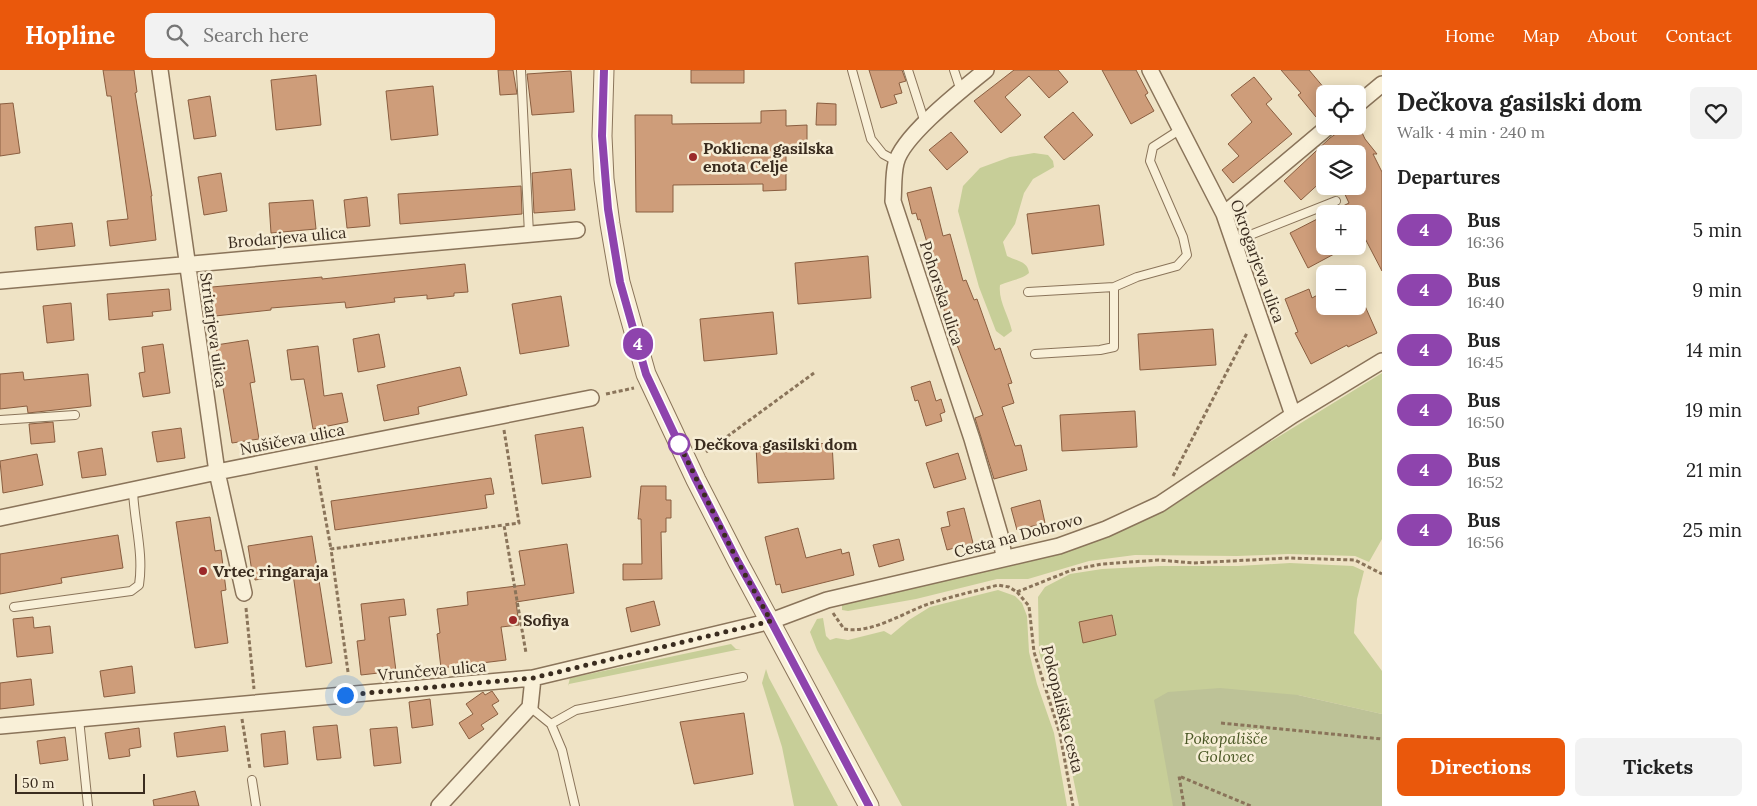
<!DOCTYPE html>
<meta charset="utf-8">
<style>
:root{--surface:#fff;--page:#f2f2f2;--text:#222;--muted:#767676;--accent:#ea580c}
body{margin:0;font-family:Lora,serif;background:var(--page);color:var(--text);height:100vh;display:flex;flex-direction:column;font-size:19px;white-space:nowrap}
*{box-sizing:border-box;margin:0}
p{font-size:16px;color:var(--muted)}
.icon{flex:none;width:28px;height:28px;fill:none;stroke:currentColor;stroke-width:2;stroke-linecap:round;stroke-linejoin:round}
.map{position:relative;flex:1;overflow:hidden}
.drawer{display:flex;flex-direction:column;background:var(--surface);width:375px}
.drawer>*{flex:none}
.badge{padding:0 10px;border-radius:16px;font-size:18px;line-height:32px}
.controls{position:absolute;left:1316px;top:15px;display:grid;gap:10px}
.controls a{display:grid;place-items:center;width:50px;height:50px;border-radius:8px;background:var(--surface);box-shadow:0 2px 12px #0003;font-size:25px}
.scale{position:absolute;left:15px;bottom:12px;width:130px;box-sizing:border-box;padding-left:5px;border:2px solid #3a2c1f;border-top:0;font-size:14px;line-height:18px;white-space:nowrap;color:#3a2c1f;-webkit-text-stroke:4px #f6edd5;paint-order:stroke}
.you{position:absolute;width:25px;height:25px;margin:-12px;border:4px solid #fff;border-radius:50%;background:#1a73e8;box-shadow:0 0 0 8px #1a73e833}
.map>.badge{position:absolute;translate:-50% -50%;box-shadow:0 0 0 2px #fff}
h2{padding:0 15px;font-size:19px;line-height:45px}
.round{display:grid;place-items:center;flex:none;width:52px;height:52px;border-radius:8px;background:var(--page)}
.summary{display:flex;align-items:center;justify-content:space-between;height:85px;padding:0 15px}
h1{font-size:24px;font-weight:700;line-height:38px}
.primary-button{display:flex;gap:10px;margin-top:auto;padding:10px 15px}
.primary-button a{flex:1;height:58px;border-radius:8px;background:var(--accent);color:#fff;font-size:20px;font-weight:700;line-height:58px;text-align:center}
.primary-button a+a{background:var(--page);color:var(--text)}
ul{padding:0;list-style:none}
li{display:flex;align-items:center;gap:15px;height:60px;padding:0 15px}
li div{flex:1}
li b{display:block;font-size:19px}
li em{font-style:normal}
li .badge{min-width:55px;font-weight:700;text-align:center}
header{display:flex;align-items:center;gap:30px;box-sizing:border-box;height:70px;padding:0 25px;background:var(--accent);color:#fff}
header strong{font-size:24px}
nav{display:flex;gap:28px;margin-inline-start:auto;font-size:18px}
.search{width:350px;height:45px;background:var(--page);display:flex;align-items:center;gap:12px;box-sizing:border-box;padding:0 18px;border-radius:8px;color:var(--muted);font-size:19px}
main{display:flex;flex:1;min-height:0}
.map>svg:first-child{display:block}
.green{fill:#c7ce98}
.cemetery{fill:#bdc297}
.building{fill:#ce9d7a;stroke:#8a5e40}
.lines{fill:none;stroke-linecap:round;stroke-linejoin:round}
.service-casing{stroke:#8a745a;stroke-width:10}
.minor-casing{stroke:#8a745a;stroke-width:18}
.tertiary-casing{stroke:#8a745a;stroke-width:21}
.path{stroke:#8a745a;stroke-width:3;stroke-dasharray:4 2.5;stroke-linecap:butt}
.service{stroke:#f9f0d8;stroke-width:8}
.minor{stroke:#f9f0d8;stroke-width:15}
.tertiary{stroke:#f9f0d8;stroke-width:19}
.line-casing{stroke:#fff;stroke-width:11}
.line{stroke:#8e44ad;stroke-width:8}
.walk{stroke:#3a2c1f;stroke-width:5;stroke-dasharray:0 9}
.poi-dot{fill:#9b2929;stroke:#f6edd5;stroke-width:2}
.stop-dot{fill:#fff;stroke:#8e44ad;stroke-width:2.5}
.labels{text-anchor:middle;stroke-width:5;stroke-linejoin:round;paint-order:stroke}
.poi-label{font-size:16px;font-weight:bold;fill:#3a2c1f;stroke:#f6edd5;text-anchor:start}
.street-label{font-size:16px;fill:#3a2c1f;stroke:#f6edd5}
.stop-label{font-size:16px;font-weight:bold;fill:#3a2c1f;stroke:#f6edd5;text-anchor:start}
.park-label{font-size:16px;font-style:italic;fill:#4a5725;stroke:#f6edd5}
</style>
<header>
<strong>Hopline</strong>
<div class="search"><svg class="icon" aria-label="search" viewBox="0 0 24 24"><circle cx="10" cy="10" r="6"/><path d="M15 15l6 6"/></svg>Search here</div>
<nav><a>Home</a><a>Map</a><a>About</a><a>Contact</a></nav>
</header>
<main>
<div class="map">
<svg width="1382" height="736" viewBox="0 0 1382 736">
<rect width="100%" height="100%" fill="#efe3c5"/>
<path class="green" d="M1034,83L1048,85L1053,91L1054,97L1033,109L1024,123L1015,154L1003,172L1007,186C1016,191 1028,191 1029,203C1021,210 1010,210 1000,215C998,231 1009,246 1012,261L1004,267L996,261L979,217L958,141L963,116L980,98L1010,87Z
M1382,303V469L1369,492L1355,486L1288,484L1237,486L1135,485L1089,491L1028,509H997L916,529L848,541L842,540V535L1007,496L1110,466L1165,441L1265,375Z
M1290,493L1353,496L1364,501L1357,529L1354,563L1382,601V644L1298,625L1365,736H1079L1064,664L1039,582L1038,527L1045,517L1070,504L1102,499L1160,496H1238Z
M998,520L1015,526L1022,533L1027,546L1029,582L1037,614L1054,663L1067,736H902L817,580L810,562L817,549L823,548L826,566L830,570L836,568L848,570L884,561L891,565L909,550L930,537Z
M731,574L736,579H741L569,614L568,616L570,608Z
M766,599L769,608L838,736H794L782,677L762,613Z"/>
<path class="cemetery" d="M1220,618L1298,625L1382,644V736H1173L1154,630L1168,622Z"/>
<path class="building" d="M103,0H134L137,22L135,23L152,126H151L156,170L110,176L107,151L128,149L111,26H107Z
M498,0H513L517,24L500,25Z
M691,0H744V13H691Z
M869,0H902L906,11L899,13L902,23L894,25L897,33L881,38Z
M1014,0H1058L1068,12L1049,28L1029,6L1005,27L1021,45L1001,63L974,31Z
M1102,0H1136L1148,23L1145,25L1154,41L1131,54Z
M1281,0H1309L1325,19V40L1316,47L1298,25L1301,23Z
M571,1L574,42L532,45L527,4Z
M316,5L321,55L276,60L271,10Z
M1254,7L1272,29L1266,34L1292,64L1233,113L1222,100L1239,86L1228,74L1252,52L1231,25Z
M433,16L438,65L391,70L386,21Z
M210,26L216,66L194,69L188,30Z
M13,33L20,83L0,86V34Z
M817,33L836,34V55H816Z
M786,40V56L807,55V81H786V120L763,121V114L673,115V142H636L635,45H672V54L761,53V41Z
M1073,42L1093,65L1064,90L1044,67Z
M1358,54L1365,69L1377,84H1373L1382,102V201L1358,155V144H1327L1349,133L1341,116H1358V84H1325V108L1301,130L1284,111L1330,68L1347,56H1355L1358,60Z
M951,62L968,82L947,100L929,80Z
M571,99L575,140L534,143L532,103Z
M221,103L227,141L204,145L198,107Z
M521,116L522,144L400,154L398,124Z
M931,117L943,166L950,164L963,211L966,210L974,230L977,229L995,280L1000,278L1012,313L1008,314L1014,333L1002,337L1015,376L1021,375L1027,400L994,409L975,348L983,345L937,221L941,220L920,149L918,150L916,143L912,144L907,123Z
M367,127L370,156L347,158L344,130Z
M313,130L316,159L271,163L269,133Z
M1099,135L1104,175L1032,184L1027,144Z
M1325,145V176H1349L1308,198L1290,163Z
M72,153L75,176L37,180L35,157Z
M868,186L871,228L798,234L795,193Z
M465,194L468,222L454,223V226L427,229V225L394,228L395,232L346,238L345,232L271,238V240L215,246L212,217L322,207V209Z
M169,219L171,240L152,242L153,246L109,250L107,224Z
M1309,219L1312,228L1325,221V236H1365L1377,263L1348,277L1347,275L1311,294L1295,263L1298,262L1285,229Z
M561,226L569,276L520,284L512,234Z
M71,233L74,270L47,273L43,236Z
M773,242L777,284L704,291L700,249Z
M1213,259L1216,295L1140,300L1138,264Z
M379,264L385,297L358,302L353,269Z
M248,270L255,312L250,313L259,369L232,373L216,275Z
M163,274L170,323L143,327L139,303L145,302L142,277Z
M318,276L324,326L342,323L348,352L313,359L304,309L291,310L287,280Z
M460,297L467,325L418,337L419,344L384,351L377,315Z
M23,302L24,310L88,304L91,336L28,343L27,336L0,339V304Z
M930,311L936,331L941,329L945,342L940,344L942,351L926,356L918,330L915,331L911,317Z
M1135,341L1137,377L1062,381L1060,345Z
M53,352L55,372L31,374L29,354Z
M583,357L591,407L542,414L535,365Z
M181,358L185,388L157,392L152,362Z
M832,373L834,409L758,413L756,377Z
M102,378L106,405L82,408L78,382Z
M958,383L966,409L934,418L926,393Z
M37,384L43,415L3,423L0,391Z
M491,408L494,424L485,425L487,438L335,460L331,431Z
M641,416H666V430H671V448H666V462H661L662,509L623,510V494H642L641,449H638Z
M1040,430L1045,453L1017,460L1011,438Z
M964,438L973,473L947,480L941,458L950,456L947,442Z
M210,447L215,481L221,480L226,520L221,521L228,573L195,578L176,452Z
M798,458L806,488L841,479L842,484L849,482L854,505L782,523L780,514L776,515L765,467Z
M118,465L123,498L61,508L62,513L0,524V484Z
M312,466L332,593L306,597L293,504L255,510L254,502H252L248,476Z
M899,469L904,490L879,497L873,475Z
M567,474L574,523L516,532L519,555L501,557L506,590L441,598L437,564L440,563L437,539L468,535L467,522L525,515L519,481Z
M404,529L406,545L389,547L396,601L361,605L357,571L365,570L361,534Z
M654,531L660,555L631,562L626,538Z
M1112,545L1116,565L1083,573L1079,552Z
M33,547L34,558L50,556L53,583L17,587L13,549Z
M132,596L135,623L104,627L100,601Z
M31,609L34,635L0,639V613Z
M492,621L499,631L492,635L498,644L481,655L484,659L469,669L459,653L473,644L466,634L483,622L485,625Z
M430,629L433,655L412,658L409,632Z
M744,643L753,704L694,714L680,652Z
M337,655L341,688L317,690L313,657Z
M225,656L228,681L177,687L174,663Z
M397,657L401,693L374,696L370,659Z
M139,658L141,677L129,679L130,686L109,689L105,663Z
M285,661L288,694L264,697L261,664Z
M65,667L68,690L40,694L37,671Z
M195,721L199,736H154L153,730Z"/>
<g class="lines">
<defs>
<path id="service" d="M521,0L529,164
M852,0L871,69L883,84L896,91
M908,0L925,53
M954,0L961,21
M1235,171L1336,131
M1028,222L1114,217L1137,207L1177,196L1187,185L1183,167L1150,91L1153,77L1181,59
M1035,284L1100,280L1114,277V217
M0,350L75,345
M14,537L131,521L139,515C144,483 134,452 133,420
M530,637L551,654L562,680L575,736
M79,649L88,736
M551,654L576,640L743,607
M252,710L256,736"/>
<path id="minor" d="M160,0L217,402L244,523
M986,0C964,18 902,66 896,93C893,105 894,119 893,131L972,369L1001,468L1004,488
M1150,0L1224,144L1293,345
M1358,34L1382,14
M1224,144L1329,56
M0,211L577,160
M0,448L217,402L591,328
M0,656L533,608L771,551L827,530L1059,476L1106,459L1160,434L1293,345L1382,291
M439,736L530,637L533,608"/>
<path id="tertiary" d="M604,0L602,66L604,109L610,154L620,212L646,304L696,410L738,492L869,736"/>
</defs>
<use href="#service" class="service-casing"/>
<use href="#minor" class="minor-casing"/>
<use href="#tertiary" class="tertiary-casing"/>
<path class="path" d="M606,324L634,318
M504,360L519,453L504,455L526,583
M706,382L814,303
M316,396L331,479
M1173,406L1247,263
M1017,522L1072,500L1102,494L1159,490L1193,493L1288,488L1355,490L1382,504
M246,538L254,619
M833,543L844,559C873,564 904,542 931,533C953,526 976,521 998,515L1009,517L1017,522L1029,536L1034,582L1060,664L1073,736
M348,602L331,479L504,455
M242,649L250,699
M1221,653L1382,669
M1184,736L1179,706L1251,736"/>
<use href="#service" class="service"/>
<use href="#minor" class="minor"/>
<use href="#tertiary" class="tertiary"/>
</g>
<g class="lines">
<defs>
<path id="line" d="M604,0L602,66L608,139L620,212L646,304L696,410L738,492L771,551L869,736"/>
</defs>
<use href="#line" class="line-casing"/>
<use href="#line" class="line"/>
<path class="walk" d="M345,625L533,608L771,551L738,492L679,374"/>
</g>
<g class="poi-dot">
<circle cx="693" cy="87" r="5"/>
<circle cx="203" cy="501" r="5"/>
<circle cx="513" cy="550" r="5"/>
</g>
<circle class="stop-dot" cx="679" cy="374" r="10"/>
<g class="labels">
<g class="poi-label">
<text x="703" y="84">Poklicna gasilska<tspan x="703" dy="18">enota Celje</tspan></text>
<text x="213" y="507">Vrtec ringaraja</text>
<text x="523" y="556">Sofiya</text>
</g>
<g class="street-label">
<text transform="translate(287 167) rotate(-5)" y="6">Brodarjeva ulica</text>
<text transform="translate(1258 191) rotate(70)" y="6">Okrogarjeva ulica</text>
<text transform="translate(942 223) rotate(72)" y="6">Pohorska ulica</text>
<text transform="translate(214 260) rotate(82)" y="6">Stritarjeva ulica</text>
<text transform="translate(292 369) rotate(-11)" y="6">Nušičeva ulica</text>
<text transform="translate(1018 465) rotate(-15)" y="6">Cesta na Dobrovo</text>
<text transform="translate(432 600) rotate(-5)" y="6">Vrunčeva ulica</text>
<text transform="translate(1063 639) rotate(76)" y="6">Pokopališka cesta</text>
</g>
<g class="stop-label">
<text x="694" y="380">Dečkova gasilski dom</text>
</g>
<g class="park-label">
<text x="1226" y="674">Pokopališče<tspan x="1226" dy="18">Golovec</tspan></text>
</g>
</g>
</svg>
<div class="controls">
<a><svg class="icon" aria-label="locate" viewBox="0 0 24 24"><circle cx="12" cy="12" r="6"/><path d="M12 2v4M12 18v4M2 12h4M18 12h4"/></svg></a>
<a><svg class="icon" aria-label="layers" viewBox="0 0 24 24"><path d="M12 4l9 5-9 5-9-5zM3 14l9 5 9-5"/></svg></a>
<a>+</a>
<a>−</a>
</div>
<div class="scale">50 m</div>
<div class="you" style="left:345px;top:625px"></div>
<b class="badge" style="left:638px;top:274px;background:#8e44ad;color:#fff">4</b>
</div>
<section class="drawer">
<div class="summary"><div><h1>Dečkova gasilski dom</h1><p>Walk · 4 min · 240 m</p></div><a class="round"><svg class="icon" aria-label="heart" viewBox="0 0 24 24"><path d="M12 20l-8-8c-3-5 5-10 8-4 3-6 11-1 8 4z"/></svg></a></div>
<h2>Departures</h2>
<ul>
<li><span class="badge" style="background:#8e44ad;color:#fff">4</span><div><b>Bus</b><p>16:36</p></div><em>5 min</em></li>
<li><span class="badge" style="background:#8e44ad;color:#fff">4</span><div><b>Bus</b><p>16:40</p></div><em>9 min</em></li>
<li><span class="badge" style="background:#8e44ad;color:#fff">4</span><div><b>Bus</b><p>16:45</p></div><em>14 min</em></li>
<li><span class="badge" style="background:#8e44ad;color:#fff">4</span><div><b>Bus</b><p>16:50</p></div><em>19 min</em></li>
<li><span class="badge" style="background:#8e44ad;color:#fff">4</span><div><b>Bus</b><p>16:52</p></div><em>21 min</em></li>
<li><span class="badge" style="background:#8e44ad;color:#fff">4</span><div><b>Bus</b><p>16:56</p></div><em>25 min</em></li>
</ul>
<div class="primary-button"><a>Directions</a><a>Tickets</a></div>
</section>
</main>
